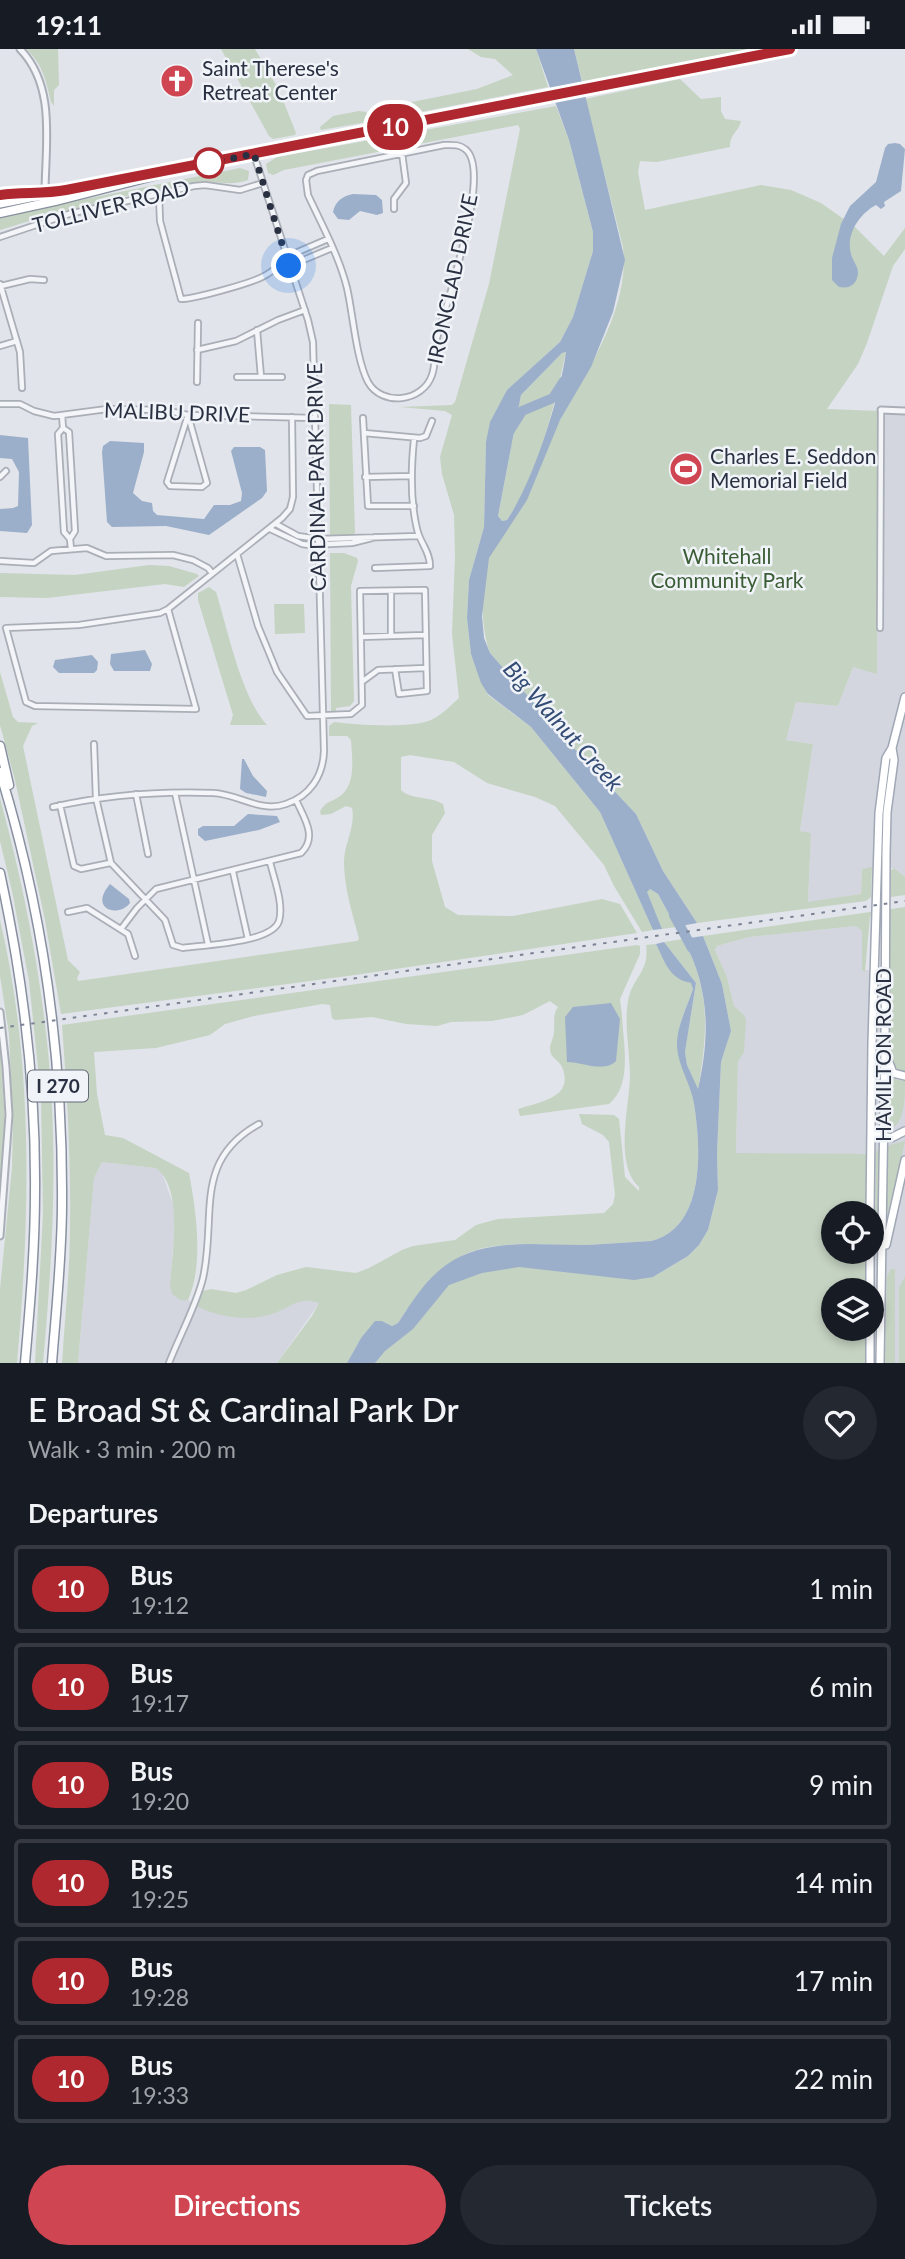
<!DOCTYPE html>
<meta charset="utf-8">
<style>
:root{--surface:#171b24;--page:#242831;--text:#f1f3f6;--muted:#9ea1a6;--line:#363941;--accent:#cf4551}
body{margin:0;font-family:Lato,sans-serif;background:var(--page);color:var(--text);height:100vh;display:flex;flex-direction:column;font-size:26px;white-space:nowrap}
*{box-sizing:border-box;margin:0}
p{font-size:23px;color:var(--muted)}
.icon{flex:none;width:38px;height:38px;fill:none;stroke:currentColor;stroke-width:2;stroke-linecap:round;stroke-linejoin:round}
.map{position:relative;height:1314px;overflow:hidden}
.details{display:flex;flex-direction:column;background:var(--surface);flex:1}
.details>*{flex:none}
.badge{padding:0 14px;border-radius:23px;font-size:24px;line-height:46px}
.buttons{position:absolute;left:821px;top:1152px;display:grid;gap:14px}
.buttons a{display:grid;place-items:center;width:63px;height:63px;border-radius:50%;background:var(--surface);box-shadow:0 4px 10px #0003;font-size:35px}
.you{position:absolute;width:35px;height:35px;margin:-18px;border:5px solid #fff;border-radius:50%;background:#1a73e8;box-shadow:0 0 0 10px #1a73e833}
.map>.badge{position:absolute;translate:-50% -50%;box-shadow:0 0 0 4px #fff}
h2{padding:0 28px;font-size:26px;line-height:63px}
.round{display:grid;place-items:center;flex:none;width:74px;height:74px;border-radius:37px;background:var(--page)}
.summary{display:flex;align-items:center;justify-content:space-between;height:119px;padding:0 28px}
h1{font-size:33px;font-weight:600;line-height:52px}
.primary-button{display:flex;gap:14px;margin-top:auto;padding:14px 28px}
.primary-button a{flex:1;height:80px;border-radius:42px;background:var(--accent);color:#fff;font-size:28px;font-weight:600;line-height:80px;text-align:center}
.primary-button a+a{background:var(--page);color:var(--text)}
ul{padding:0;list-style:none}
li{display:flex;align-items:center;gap:21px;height:88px;margin:0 14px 10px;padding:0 14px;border:4px solid var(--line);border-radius:7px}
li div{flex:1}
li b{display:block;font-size:26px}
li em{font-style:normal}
li .badge{min-width:77px;font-weight:700;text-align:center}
.status{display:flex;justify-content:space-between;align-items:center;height:49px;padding:0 35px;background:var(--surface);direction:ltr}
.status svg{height:19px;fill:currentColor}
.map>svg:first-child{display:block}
.built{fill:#d3d6df}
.green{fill:#c5d3c2}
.water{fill:#9cafca;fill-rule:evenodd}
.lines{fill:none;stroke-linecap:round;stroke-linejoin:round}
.river{stroke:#9cafca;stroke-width:10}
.minor-casing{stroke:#aaaeb7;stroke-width:8}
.tertiary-casing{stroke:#aaaeb7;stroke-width:9}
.primary-casing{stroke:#a0a7b5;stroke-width:10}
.motorway-casing{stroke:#8890a0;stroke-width:11}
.minor{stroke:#f3f5f8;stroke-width:4.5}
.tertiary{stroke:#f3f5f8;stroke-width:5}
.primary{stroke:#fff;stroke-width:7}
.motorway{stroke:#fff;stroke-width:8}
.rail{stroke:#7a8293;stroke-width:2;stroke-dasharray:3.5 7;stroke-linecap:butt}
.line-casing{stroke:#fff;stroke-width:16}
.line{stroke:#af272f;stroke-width:10}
.walk{stroke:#293041;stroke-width:7;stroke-dasharray:0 12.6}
.stop-dot{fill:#fff;stroke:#af272f;stroke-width:3.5}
.labels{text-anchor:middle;stroke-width:5;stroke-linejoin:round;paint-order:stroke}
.shield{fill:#f0f3f7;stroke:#656a78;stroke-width:2}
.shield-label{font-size:19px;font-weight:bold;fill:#293041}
.poi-label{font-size:21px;fill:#293041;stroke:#f0f3f7;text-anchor:start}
.street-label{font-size:21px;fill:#293041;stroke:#f0f3f7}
.park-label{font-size:21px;fill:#3b5d36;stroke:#f0f3f7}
.water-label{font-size:23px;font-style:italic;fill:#334c75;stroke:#f0f3f7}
</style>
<div class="status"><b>19:11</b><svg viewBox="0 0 49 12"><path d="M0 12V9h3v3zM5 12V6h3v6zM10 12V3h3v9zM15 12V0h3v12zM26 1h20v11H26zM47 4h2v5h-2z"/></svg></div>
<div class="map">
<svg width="905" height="1314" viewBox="0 0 905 1314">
<rect width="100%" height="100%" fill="#e1e4ea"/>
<path class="built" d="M878,362L905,363V828L894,819L862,820L861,845L808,854L811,785L800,782L813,695L786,691L796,653L838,657L853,618L877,624Z
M856,877L862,882V921H888L891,1011L900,1023H905V1314H880L881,1238H870L872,1164L736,1104L738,1013L744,966L734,957L727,928L715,901L717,897L749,888Z
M102,1113L155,1119L162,1124L173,1155L175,1172L170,1235L180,1251H188L196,1257L271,1265L299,1252L307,1250L319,1254L277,1314H78L94,1129Z"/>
<path class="green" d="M26,0H58L59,36L54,41V57L51,53C46,32 43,15 26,0Z
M221,0H255L279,41L296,84L295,86L273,90L269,87Z
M468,0H536L548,38L375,72L374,68L397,56L477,40L513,26L495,10L481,8Z
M574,0H751L591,32H582Z
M680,30L701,50L721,48V62L725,70L741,72C738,84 730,84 730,98L657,113L640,112L638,123L645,161L761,136L791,141L821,154L855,178L884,207L905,179V200L893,217L867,294L858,315L827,360L878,362L877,625L853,618L838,657L796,653L786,691L813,695L800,782L811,784L808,853L861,845L862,820L872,818L871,848L866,852L697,874L663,822L636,765L570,695L490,604C481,580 479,532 489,509C492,499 500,490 505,481C524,445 541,407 560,371C588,319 630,260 623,198L585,50Z
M556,57L569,91L593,183V202L573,268L560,293L507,341L486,393L484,478L469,531L467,569L471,605L488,646L531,678L600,763L653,881L642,883L614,837L604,816L555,757L535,748L487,734L454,713L410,706L401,708V741C411,751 430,747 443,755L445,764L432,786V812L445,858L458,866L513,867L602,850L620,855L637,884L355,926L61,965L45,871L15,731L0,676V623L13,668L18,673L38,674L32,677L23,697L68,911L80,923L77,929L78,932L357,892L359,890C353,866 344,839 344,813C344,795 356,777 352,759L346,757L331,765L321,766L320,762C326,753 328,754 337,749C357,738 352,710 351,691L347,687H329V677L334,673C356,676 414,680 433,670C443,665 451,656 459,649L452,585L455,507L454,466L442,425L440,408L452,366L445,362L400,358L452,356L455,353L489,235L520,80L518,76L284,121L273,126L268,124L266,115L277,108Z
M359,62L366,63L369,67L367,73L321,81L320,78L333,67Z
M240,119L249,122L248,131C229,138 218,131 200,134C133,143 65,161 0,181V167Z
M566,303C554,357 539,425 507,471L502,472L498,467L521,346L562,304Z
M329,355L351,356L355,484L351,487H330Z
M330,504H344L357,509L358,512L351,537L354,652L350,657L336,659V663H331Z
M149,516L169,517L197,525L199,527L184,538L165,535L47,549L0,548V524L75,526Z
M209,538L216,543C228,581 241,648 267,676H230L233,666L198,551V544Z
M274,555H304L305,584L275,585Z
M0,749C21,826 37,905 46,984C59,1094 53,1205 43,1314H35L43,1165L41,1047L29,932L12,842L0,792Z
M894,819L905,828V846L891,848V821Z
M650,840L658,845L676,878L662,880L646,843Z
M905,858V1023L898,1022L891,1011L888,921L890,864L870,867L865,923L862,921V882L856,877L749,888L717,897L715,901L727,928L734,957L744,966L746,971L744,1003L738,1013L736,1104L870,1105V1164H833V1202H870V1241H833V1279H870V1314H375L388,1291L418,1266L447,1235L494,1217L542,1212L653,1228L688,1207L699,1196L708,1181L718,1141L717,1104L721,1013L731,982L722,935L703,887Z
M0,871C34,1015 30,1167 17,1314H0V1240L12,1119L13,1075L9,985L0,927Z
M683,890C712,944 707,984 698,1042L687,1016L685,1003L696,934L664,893Z
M656,895C665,913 670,930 692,934L693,940C688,955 679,972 679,987C678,1012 691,1031 694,1055C701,1098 706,1179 651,1192C630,1193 608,1195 587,1196C551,1197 490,1189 460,1208C433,1225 415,1247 398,1274L392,1277L382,1272L361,1289L347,1314H277L312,1267L319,1254C296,1247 292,1259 272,1265C246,1273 219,1268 196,1257L203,1242L211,1240L236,1244L246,1241L277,1226L306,1218L356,1224L369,1219L402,1201L413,1197L455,1191L476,1176L498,1170L604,1164L613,1155L615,1146L609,1093L603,1086L582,1075L579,1065L614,1066L619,1070L625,1128L639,1142V1138C614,1116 629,1059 630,1028C630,1003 624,976 628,952C632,928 650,923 646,896Z
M637,896L640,897V905L620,950L622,966C623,994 633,1035 609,1055L520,1067L518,1060C539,1053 575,1049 562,1018C559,1011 550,1009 550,1000C550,995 553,990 554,984C555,975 552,966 558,958L550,952L523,966L492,972L451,973L437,977L406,975L372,968L335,971L332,969L330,956L322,955L254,967L225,975L210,986L156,999L94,1003L97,1045L105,1086L123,1089L189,1124C196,1161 204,1216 188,1251H180L172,1245L170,1235C172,1206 184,1136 155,1119L102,1113L94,1129L78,1314H62C65,1268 70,1221 70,1175C71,1108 67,1042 62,976Z
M0,994L5,1073L0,1143Z
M887,1025L898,1031L905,1032C905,1049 905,1073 891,1080L887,1077Z
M905,1092L890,1162L886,1166L887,1100L890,1096Z
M878,1099L880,1100L879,1198H877L875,1195L876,1104Z
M891,1220H895V1314H885L887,1227Z
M905,1228V1314H899V1238Z"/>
<path class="water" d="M536,0H574L625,211L613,263L591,318L560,371L527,451L489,509L482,567L484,589L490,604L570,695L636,765L663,822L697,874L676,878L658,845L650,840L647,843L662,880L653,881L600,763L531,678L488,645L481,634L471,605L467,569L469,531L484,478L486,393L490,373L507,341L560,293L573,268L593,202V183L569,91ZM566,303C560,348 533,433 507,471L502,472L498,467L521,346L562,304Z
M895,94L900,95L905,100L901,142L884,153L885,157L881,160L876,156C859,165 844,187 852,208C854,214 858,217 858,224C857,236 849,240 839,238L832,231V209L841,175L850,157L876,133L885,99L888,95Z
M353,145L376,146L382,151L383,164L377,166L360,162L349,171L338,170L333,163C335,153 342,147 353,145Z
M0,386L28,389L32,476L27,484L0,482V460L13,459L18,457L19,423L12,410L0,409Z
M110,392L144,394V403L133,444L142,452L152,454L153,462L157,466L204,470L214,456H230L241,452L242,444L231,402L234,398H260L265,401L267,442L262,449L209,486L166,477L112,478L107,473L102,403L103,397Z
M145,601L152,615L150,622H114L110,615L111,605Z
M92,606L98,613L97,621L94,624H59L53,618L55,611Z
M242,710H244L253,727L267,742L266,748L246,744L240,740Z
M248,765L277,767L280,773L259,781L205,792L198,786V780L203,777H234Z
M110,835L129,850L130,854C119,869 88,861 110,835Z
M703,887L722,935L731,982L721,1013L717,1104L718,1141L708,1181L699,1196L688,1207L653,1228L634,1231L519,1218L482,1224L449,1236L413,1280L385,1302L375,1314H347L361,1289L375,1272H382L392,1277L398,1274C412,1253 425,1231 446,1216C487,1187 540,1197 587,1196C608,1195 630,1193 651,1192C706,1179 701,1098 694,1055C691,1035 678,1017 677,998C676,979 687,958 693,940L691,934C669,930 665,913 656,895L664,893L696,934L685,1003L687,1016L698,1040C710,987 710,939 683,890Z
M611,954L620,970L616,1012C604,1024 582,1013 567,1013L565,968L573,958Z"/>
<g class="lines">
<path class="river" d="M510,381L522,362L553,349L564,332
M674,866L692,899"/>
<defs>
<path id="minor" d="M444,96C452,96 459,95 465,100C487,116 462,200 456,223C451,245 443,267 437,289C434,301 436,315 432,326C423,353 382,358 368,333C356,310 353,265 347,239C339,207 322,176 308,146L306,131L308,126L317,122Z
M159,145L160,172L181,250C194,250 252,234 264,227C272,223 279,216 288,212
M394,160V150L406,134L402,104
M0,188L69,165L194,137L205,136L240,141L263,134
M286,208L328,190
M289,217L332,199
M0,235L20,303L22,339
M1,237L30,230L44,231
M257,281L261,328
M0,297L17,292
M197,301L236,292L278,271L305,261
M237,328H282
M197,333L198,274
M0,355H20L34,362L54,367L107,360L164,361L188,366L315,369
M62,366L63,379L69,383L75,482L70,490
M188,366L207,434L202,438L170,437L167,433Z
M363,369L368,457H414
M63,379L58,385L64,483L70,490L71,500
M364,384L420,389L426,387L432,372
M0,428L6,422
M365,428L412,427
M276,475L298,487L319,490L418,487
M270,480L302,495L309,496L352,494L376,488
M237,505L258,577L277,623L307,667L351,665L362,656L360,542L425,541L427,642L399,645L395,620
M0,512L34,514L51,502L87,499L106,507L173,506L193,511L208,519L212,524
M375,519L430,517C430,502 420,494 417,480C410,451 411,419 414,390
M168,560L196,660L35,657L26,653L6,579L79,576L160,564L168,560L282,469L290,460L293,448L292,368
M880,579L881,361
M391,586V542
M361,588L425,586
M363,632L378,621L425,619
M94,695L96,749L111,814L165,871L173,896L183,899C203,896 272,894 279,872C284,855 274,830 270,813
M175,744L208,895
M136,745L148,805
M60,756L74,817L81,820L110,814
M53,758C106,746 158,742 213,744C239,745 260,764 286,755C310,747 323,727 324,702L313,293L308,271L254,106
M233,823L248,890
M68,863L87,859L128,885L135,907
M121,880L137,859L156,840L301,804C318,788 304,769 296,751
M169,1314C179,1288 197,1255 203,1229C217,1167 192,1112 259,1075"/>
<path id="tertiary" d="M20,0C57,38 45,97 45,145
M881,361L905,362
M0,963L6,1018L9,1066L0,1187"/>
<path id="primary" d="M176,121L790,0
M0,146L24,143L41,145
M0,155L130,129
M888,1011L893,1024L905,1027
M871,1084L891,1089L905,1082
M870,1164L872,994L879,764L886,709L892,699L905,648
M886,1196L905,1111
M870,1241V1202
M870,1279V1314
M880,1314L885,995L886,805L887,763L894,711L892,699"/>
<path id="motorway" d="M0,164L55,152L180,120
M0,697L9,736
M0,723C43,862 63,1008 62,1154C62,1208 56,1261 52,1314
M0,824C23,929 36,1036 35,1143C35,1200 30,1257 25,1314"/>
</defs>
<use href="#minor" class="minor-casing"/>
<use href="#tertiary" class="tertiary-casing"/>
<use href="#primary" class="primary-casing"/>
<use href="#motorway" class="motorway-casing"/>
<use href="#minor" class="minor"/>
<use href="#tertiary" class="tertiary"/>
<use href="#primary" class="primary"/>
<use href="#motorway" class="motorway"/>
<path class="rail" d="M0,979L905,852"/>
</g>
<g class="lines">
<defs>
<path id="line" d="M0,146C22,143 44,145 66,141L790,0"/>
</defs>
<use href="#line" class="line-casing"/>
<use href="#line" class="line"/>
<path class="walk" d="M209,114L254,105L289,217"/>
</g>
<defs>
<symbol id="church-disc" viewBox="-11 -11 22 22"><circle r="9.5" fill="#cf4551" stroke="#f0f3f7"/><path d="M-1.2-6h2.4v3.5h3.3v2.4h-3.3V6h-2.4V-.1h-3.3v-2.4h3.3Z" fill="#fff"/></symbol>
<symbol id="stadium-disc" viewBox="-11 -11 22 22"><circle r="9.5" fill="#cf4551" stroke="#f0f3f7"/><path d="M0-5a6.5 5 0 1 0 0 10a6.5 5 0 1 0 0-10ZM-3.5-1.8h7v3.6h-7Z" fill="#fff"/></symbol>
</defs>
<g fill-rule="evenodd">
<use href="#church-disc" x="158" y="13" width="38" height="38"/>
<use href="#stadium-disc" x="667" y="401" width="38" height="38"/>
</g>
<circle class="stop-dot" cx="209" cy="114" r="14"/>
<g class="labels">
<rect class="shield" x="28" y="1021.5" width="60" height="31" rx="5"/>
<g class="shield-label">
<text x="58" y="1044">I 270</text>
</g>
<g class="poi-label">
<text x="202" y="27">Saint Therese's<tspan x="202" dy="24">Retreat Center</tspan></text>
<text x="710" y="415">Charles E. Seddon<tspan x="710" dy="24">Memorial Field</tspan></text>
</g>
<g class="street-label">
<text transform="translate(111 158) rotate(-14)" y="7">TOLLIVER ROAD</text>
<text transform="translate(453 230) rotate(-78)" y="7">IRONCLAD DRIVE</text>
<text transform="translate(177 364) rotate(2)" y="7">MALIBU DRIVE</text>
<text transform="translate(317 428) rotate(-91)" y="7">CARDINAL PARK DRIVE</text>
<text transform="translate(884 1006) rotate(-90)" y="7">HAMILTON ROAD</text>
</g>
<g class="park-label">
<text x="727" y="515">Whitehall<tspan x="727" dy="24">Community Park</tspan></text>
</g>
<g class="water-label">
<text transform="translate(563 677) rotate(48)" y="8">Big Walnut Creek</text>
</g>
</g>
</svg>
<div class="buttons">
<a><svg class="icon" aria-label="locate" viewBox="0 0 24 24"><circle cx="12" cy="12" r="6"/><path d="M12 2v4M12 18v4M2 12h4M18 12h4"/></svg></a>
<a><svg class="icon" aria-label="layers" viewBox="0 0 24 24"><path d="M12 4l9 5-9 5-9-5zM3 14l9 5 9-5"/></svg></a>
</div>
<div class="you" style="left:289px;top:217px"></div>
<b class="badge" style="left:395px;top:78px;background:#af272f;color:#fff">10</b>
</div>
<section class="details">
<div class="summary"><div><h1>E Broad St &amp; Cardinal Park Dr</h1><p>Walk · 3 min · 200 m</p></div><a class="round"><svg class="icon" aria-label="heart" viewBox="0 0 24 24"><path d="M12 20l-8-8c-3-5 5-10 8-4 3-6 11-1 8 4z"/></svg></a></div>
<h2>Departures</h2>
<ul>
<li><span class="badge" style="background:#af272f;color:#fff">10</span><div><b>Bus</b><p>19:12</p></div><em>1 min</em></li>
<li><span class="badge" style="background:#af272f;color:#fff">10</span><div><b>Bus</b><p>19:17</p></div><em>6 min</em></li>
<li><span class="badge" style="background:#af272f;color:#fff">10</span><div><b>Bus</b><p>19:20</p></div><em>9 min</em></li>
<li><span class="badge" style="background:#af272f;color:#fff">10</span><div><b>Bus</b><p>19:25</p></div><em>14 min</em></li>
<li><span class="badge" style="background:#af272f;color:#fff">10</span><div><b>Bus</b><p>19:28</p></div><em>17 min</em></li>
<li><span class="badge" style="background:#af272f;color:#fff">10</span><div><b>Bus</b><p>19:33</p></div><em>22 min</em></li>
</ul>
<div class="primary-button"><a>Directions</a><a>Tickets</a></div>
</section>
